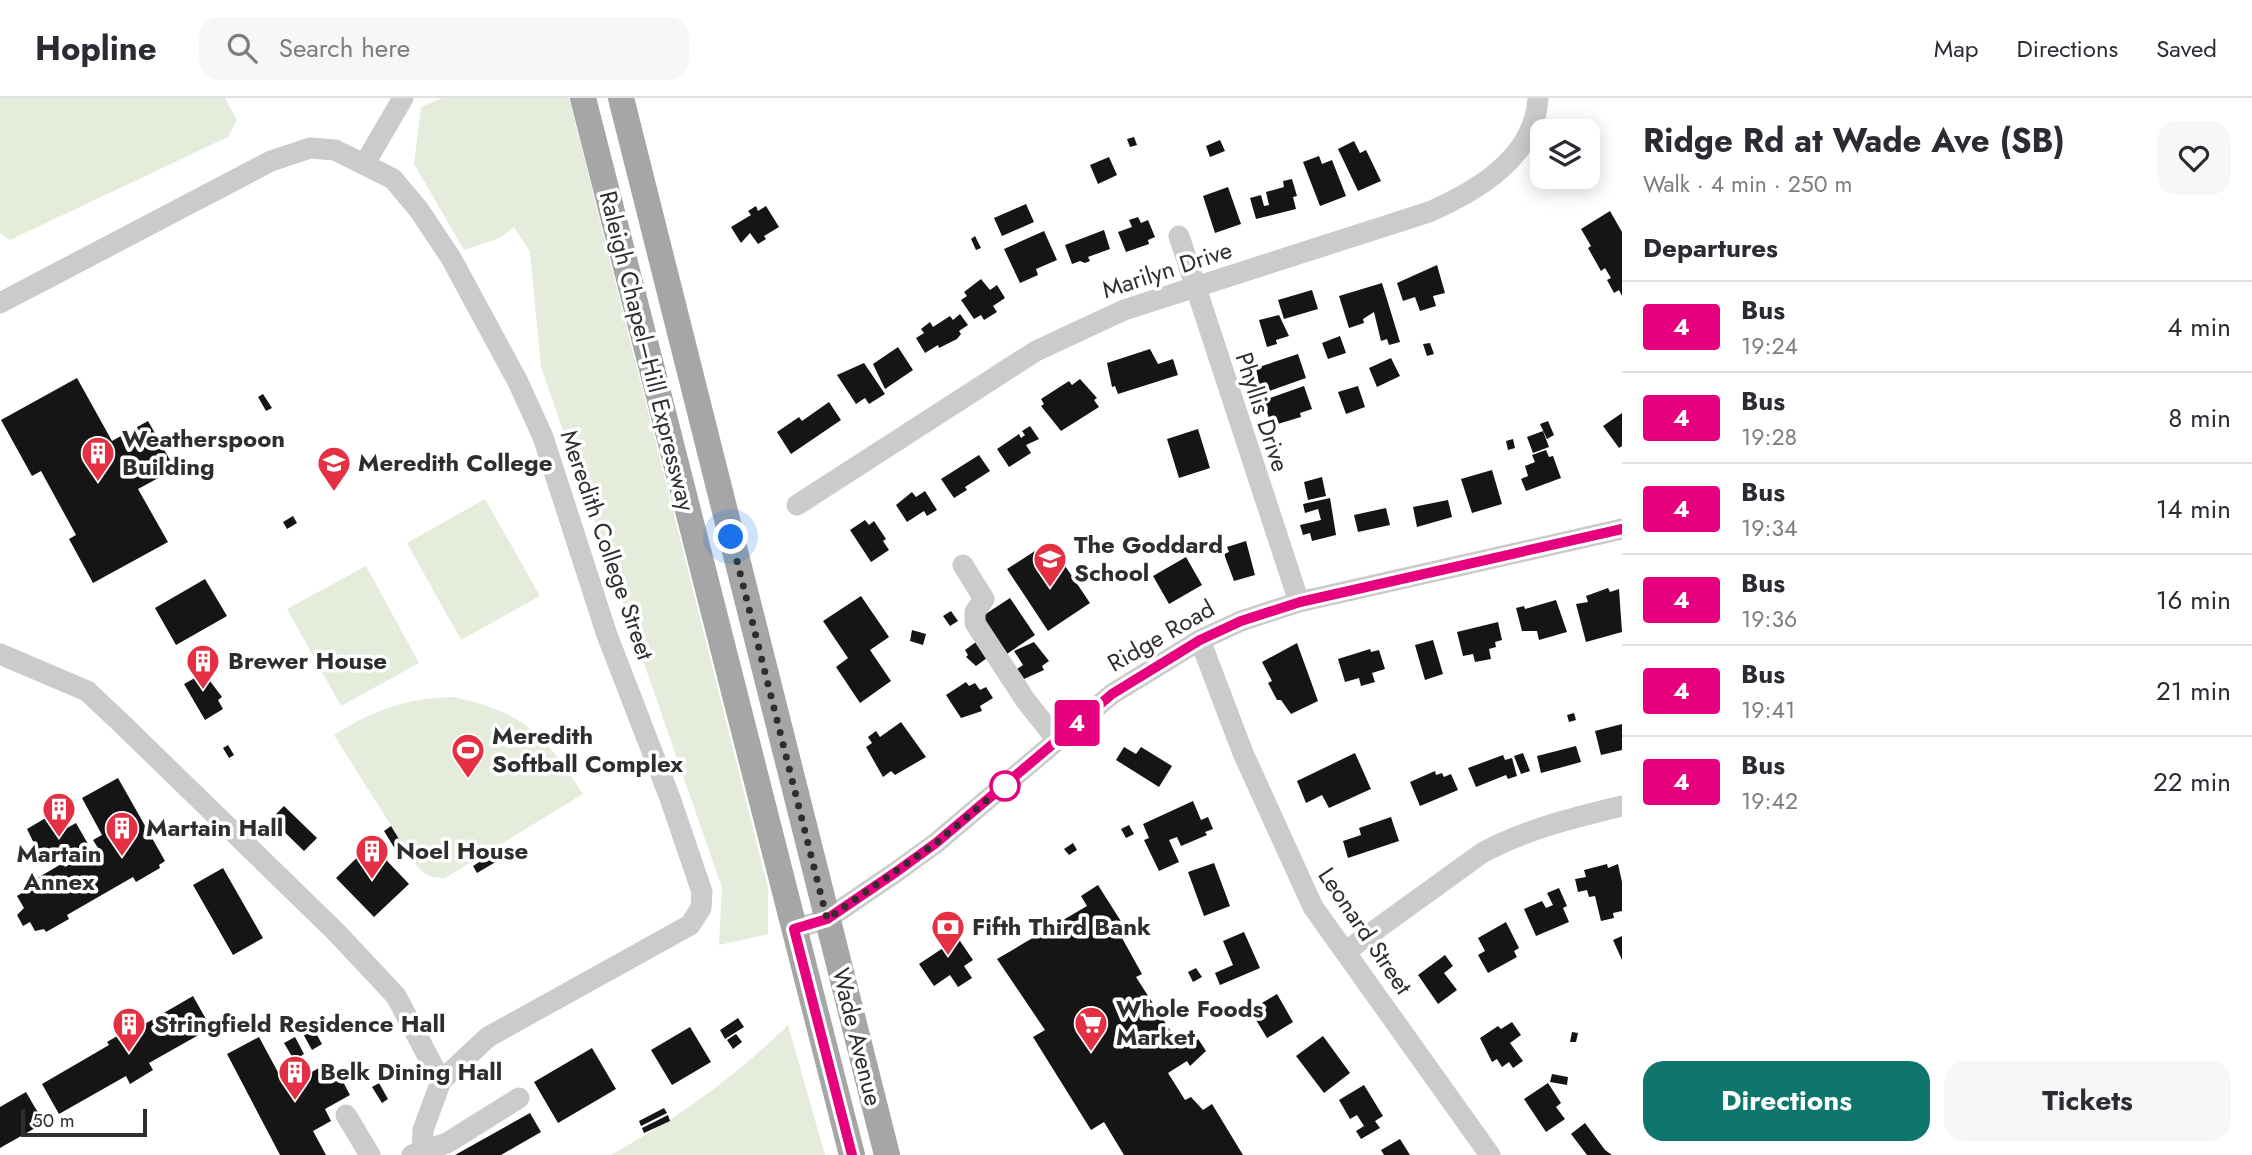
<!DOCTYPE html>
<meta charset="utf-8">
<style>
:root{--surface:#fff;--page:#f7f7f7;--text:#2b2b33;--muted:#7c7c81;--line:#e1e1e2;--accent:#0f766e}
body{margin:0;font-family:Jost,sans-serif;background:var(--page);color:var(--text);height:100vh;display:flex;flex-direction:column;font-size:26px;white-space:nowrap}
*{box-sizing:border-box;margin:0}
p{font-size:23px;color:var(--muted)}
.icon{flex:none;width:38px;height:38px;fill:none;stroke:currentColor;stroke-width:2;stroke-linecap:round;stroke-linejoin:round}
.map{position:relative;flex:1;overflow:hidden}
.side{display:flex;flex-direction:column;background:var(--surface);width:630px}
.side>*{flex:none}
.badge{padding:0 14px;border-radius:5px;font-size:24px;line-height:46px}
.fabs{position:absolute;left:1530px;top:21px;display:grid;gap:14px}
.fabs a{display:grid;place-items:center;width:70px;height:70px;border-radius:14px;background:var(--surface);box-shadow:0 4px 18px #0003;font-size:35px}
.scale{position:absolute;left:21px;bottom:18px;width:126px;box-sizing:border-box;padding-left:7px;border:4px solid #2e2e2e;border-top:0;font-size:19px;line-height:24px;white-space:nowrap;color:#2e2e2e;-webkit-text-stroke:5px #fff;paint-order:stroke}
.you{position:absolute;width:35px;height:35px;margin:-18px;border:5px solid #fff;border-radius:50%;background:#1a73e8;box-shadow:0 0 0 10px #1a73e833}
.map>.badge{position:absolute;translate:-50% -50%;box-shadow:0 0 0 4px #fff}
h2{padding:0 21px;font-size:26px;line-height:63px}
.round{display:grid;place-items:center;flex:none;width:74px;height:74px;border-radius:21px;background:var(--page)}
.headline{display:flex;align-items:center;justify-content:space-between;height:119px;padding:0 21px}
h1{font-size:33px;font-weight:700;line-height:52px}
.primary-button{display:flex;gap:14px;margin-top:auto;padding:14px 21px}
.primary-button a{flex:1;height:80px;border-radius:21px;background:var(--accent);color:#fff;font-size:28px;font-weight:700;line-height:80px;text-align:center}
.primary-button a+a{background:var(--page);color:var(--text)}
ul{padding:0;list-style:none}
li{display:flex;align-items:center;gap:21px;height:91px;padding:0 21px;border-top:2px solid var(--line)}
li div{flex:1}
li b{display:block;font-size:26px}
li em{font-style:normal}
li .badge{min-width:77px;font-weight:700;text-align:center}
header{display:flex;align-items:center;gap:42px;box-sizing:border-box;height:98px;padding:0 35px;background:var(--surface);border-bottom:2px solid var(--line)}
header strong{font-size:33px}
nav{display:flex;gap:38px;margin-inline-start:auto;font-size:24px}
.search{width:490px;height:63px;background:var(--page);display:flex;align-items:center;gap:18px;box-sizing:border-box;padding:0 24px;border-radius:21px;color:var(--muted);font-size:26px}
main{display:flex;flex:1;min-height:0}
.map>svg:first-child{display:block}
.green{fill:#e5ecdc}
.building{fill:#151515}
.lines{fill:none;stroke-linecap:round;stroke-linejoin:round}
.minor{stroke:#cbcbcb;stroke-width:21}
.major{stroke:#a6a6a6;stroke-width:26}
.line-casing{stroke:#fff;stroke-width:16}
.line{stroke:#e6007e;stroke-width:10}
.walk{stroke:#2e2e2e;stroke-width:7;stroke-dasharray:0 12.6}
.stop-dot{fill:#fff;stroke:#e6007e;stroke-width:3.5}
.labels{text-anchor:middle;stroke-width:7;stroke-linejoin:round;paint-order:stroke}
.street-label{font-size:24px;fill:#2e2e2e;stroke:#fff}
.poi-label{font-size:24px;font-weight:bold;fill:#2e2e2e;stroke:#fff;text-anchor:start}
</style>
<header>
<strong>Hopline</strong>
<div class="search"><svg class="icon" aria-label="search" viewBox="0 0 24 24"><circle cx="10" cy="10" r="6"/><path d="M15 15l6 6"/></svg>Search here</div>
<nav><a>Map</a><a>Directions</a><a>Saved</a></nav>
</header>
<main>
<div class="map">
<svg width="1622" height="1057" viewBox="0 0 1622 1057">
<rect width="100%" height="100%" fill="#fff"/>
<path class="green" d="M0,0H225L237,22L228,39L10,142L0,135Z
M442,0H569L768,790V836L719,847L722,790L541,269L530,154L514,129L500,140L464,152L414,66L421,9Z
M485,401L540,498L461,542L407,445Z
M366,468L419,565L341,608L287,511Z
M453,599C524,614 545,637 583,696L445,780C429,780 424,777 414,764L334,637C373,612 407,600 453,599Z
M788,927L825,1057H611C679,1019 733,981 788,927Z"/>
<path class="building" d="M1134,39L1137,47L1130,49L1127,41Z
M1220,42L1225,53L1210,59L1206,48Z
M1354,43L1360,55L1366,52L1381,83L1358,93L1338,51Z
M1319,58L1322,66L1332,62L1346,98L1320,108L1303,64Z
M1109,59L1117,77L1098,86L1090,67Z
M1292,81L1297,98L1293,99L1296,111L1256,121L1250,100L1261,97L1264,108L1269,107L1266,94L1284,89L1283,83Z
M1228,89L1241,126L1215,135L1203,98Z
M1026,106L1034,124L1002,138L994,120Z
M756,108L758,113L766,108L779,129L764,138L766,141L758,146L750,135L741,145L731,129L751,117L748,113Z
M1610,113L1622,134V198L1619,192L1614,195L1607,182L1611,180L1605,170L1601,173L1588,150L1591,148L1581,131Z
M1138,119L1141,125L1148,122L1155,139L1148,142L1149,146L1126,154L1118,134L1132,129L1129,122Z
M1104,132L1110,151L1088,159L1090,163L1085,165L1080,163L1072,166L1065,147Z
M1044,133L1057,162L1036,171L1038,177L1020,185L1004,151Z
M975,138L981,150L976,152L971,141Z
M1437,167L1445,195L1433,198L1436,208L1420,213L1415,199L1403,203L1397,185Z
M981,181L990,192L997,187L1005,200L993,208L997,214L984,222L981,217L974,221L961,202L967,198L964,194Z
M1382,185L1400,244L1389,247L1387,241L1381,243L1374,214L1363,221L1364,225L1349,230L1339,198Z
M1312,192L1318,211L1284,221L1278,202Z
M960,216L968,227L959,233L961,236L957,241L939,250L938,247L925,255L916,240L924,235L921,231L930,224L933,229L950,218L953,222Z
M1279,217L1289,238L1276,242L1277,246L1267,249L1259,222Z
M1340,238L1346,255L1328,261L1322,245Z
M1430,245L1434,256L1427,258L1423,246Z
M898,249L913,272L885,291L873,266Z
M1150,251L1158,266L1173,261L1178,277L1118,296L1115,288L1112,289L1107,265Z
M1298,256L1306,280L1261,296L1256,270Z
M1391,260L1400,278L1377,289L1369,270Z
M864,265L885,296L869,306L865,300L856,306L837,277Z
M77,280L112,343L148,323L175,371L138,391L168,444L93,485L69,441L76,437L41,373L32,378L1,322Z
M1080,281L1097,300L1094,302L1099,309L1061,333L1041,308L1044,306L1041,301L1069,283L1072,287Z
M1304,288L1312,311L1300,315L1301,319L1271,328L1264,302Z
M1358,288L1365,309L1346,316L1338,294Z
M263,296L272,310L266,313L258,299Z
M829,304L841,322L791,356L777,334L799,319L802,323Z
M1622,315V348L1619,350L1603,328Z
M1548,323L1554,337L1547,341L1540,326Z
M1030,328L1039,341L1026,347L1031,355L1009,369L997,351L1019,336L1021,340L1025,337L1022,333Z
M1198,331L1210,370L1179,380L1167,341Z
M1543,333L1549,349L1533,355L1527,339Z
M1513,341L1515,350L1508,352L1506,343Z
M1546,352L1549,359L1553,358L1561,380L1526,393L1521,381L1528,378L1525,368L1535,364L1532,357Z
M979,357L990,373L965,389L967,392L954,400L941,381Z
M1492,372L1502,406L1472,415L1461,381Z
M1322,379L1326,398L1308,402L1304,384Z
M925,393L937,412L927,418L924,413L907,424L896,407L912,394L916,399Z
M1330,400L1336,437L1312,443L1310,435L1303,437L1300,427L1321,422L1318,411L1305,415L1303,406Z
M1448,402L1452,419L1417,429L1413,409Z
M1386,410L1390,427L1358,434L1354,417Z
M293,418L297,425L287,431L283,424Z
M865,422L869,427L874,423L886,441L883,443L889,452L871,464L850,432Z
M1246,443L1255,477L1234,483L1224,456L1229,454L1227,449Z
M1049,444L1090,505L1048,533L1007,471Z
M1186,459L1202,487L1169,506L1153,478Z
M205,481L227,518L176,547L155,510Z
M1608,490L1610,494L1619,491L1622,534L1586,544L1576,506L1588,504L1586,498Z
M861,498L889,539L870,552L891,583L860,605L836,569L848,560L823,523Z
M1010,500L1035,537L1004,558L978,521Z
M1556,502L1567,534L1539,542L1537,533H1522L1516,510L1524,508L1525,511Z
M951,513L958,523L950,528L943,518Z
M1498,524L1502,542L1495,544L1496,549L1489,551L1491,561L1475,564L1473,556L1463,558L1457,534Z
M912,532L926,536L923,547L910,543Z
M1433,542L1443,576L1425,582L1415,547Z
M976,544L987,560L976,568L966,559L968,557L965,552Z
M1034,544L1049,563L1042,568L1044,572L1024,581L1017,571L1023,567L1014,553Z
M1297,545L1318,603L1291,616L1281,602H1277L1268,585L1272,583L1262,564Z
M1370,551L1371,554L1379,552L1385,571L1372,575L1375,584L1361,588L1359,580L1345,584L1338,561Z
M204,575L222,599L218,602L223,611L205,622L184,586Z
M966,584L969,588L975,585L980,592L986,589L993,600L980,608L982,613L961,620L946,597Z
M1574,615L1576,622L1569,624L1567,617Z
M901,624L926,659L895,677L891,673L883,679L866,649L872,645L868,639L876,633L880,639Z
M1622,626V652L1601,657L1595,633Z
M228,647L234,657L229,660L223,650Z
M1576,648L1581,664L1541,675L1537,658Z
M1124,649L1136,656L1141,649L1172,668L1159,689L1116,662Z
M1355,655L1371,691L1329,710L1322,697L1306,705L1297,683Z
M1523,655L1530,673L1521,676L1514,658Z
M1503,657L1505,662L1512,660L1517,678L1508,681L1506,677L1476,689L1468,670Z
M1435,673L1436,677L1442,675L1444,679L1451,676L1458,692L1420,708L1410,684Z
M118,680L165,763L159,767L160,770L136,784L133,779L67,817L69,821L46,834L44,831L35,833L30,824L23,828L17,817L24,810L17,798L37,786L34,782L63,765L65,769L85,757L81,750L70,757L68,753L44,766L27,731L49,718L58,735L76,725L92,753L98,750L93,742L102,737L82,700Z
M1193,703L1201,722L1208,719L1213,731L1205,734L1207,737L1181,748L1177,739L1169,742L1179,764L1159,773L1144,742L1149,740L1143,726Z
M284,708L317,740L304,753L271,721Z
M1391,719L1399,743L1348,760L1343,743L1361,737L1359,730Z
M1129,727L1134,736L1126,740L1121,731Z
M391,728L407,754L400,759L384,733Z
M1073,745L1077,752L1069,757L1064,751Z
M371,746L409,786L374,819L336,780Z
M495,754L499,762L477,775L473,768Z
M1214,765L1230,808L1204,818L1188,774Z
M1607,766L1608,770L1618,766L1622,784V813L1613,815L1614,820L1601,823L1595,798L1589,799L1587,792L1578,794L1575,781L1586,779L1584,772Z
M223,770L263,840L233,857L193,787Z
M1098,787L1129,836L1122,840L1142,876L1136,879L1177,943L1193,933L1206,953L1190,968L1187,963L1168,975L1185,1002L1191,999L1203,1012L1212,1006L1243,1057H1124L1104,1024L1091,1032L1033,939L1045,932L997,861L1087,808L1081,798Z
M1559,790L1567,808L1563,810L1569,824L1536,838L1524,811L1542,803L1546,810L1553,807L1547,795Z
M1506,824L1519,850L1514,853L1517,859L1488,875L1478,857L1485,853L1478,840Z
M1244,834L1260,870L1220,887L1215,875L1233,867L1223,843Z
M1622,838V862L1613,842Z
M958,840L973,862L964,868L972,880L958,889L950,877L934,888L919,866Z
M1445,857L1453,868L1444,875L1457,892L1438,906L1418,877Z
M1196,870L1202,879L1193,884L1188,874Z
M1277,896L1293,924L1267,940L1250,912Z
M193,898L211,930L149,965L153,972L130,986L126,978L59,1016L42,986L109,947L107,944L129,931L131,934Z
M738,920L744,929L725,941L720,932Z
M1512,924L1521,937L1510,945L1523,963L1513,970L1509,964L1502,969L1497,961L1492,964L1480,940L1498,928L1501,931Z
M312,928L322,946L312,952L302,934Z
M690,929L711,964L672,987L651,952Z
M1572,934L1578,935L1576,944H1570Z
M736,936L742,944L733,951L727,942Z
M1323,938L1350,975L1324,995L1296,958Z
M259,939L280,978L301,967L306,977L332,963L350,997L325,1011L331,1023L313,1033L326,1057H280L227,956Z
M295,939L304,956L294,962L284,945Z
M592,950L616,991L558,1025L534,984Z
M1552,976L1568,979L1567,987L1550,984Z
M379,985L388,1001L382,1005L372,989Z
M1548,985L1561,1005L1556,1009L1565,1021L1546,1034L1524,1001Z
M1364,987L1383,1018L1375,1023L1380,1030L1361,1041L1356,1033L1364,1028L1357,1017L1350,1021L1339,1002Z
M26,994L44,1025L0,1050V1009Z
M664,1010L667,1015L641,1028L639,1023Z
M530,1015L541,1034L501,1057H455Z
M668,1017L670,1023L644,1035L642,1030Z
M1585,1025L1605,1052L1612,1057H1587L1571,1036Z
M1400,1041L1410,1057H1384L1381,1052Z"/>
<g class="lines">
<path class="minor" d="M364,67L403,0
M1179,138L1299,504
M0,205L271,63L310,50L335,52L393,81L419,112L451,160L518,284L543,339L607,537L670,700L702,794L701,810L690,827L488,939L441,983L423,1032L422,1057
M797,407L1036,253L1124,212L1429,114C1477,93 1535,59 1538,0
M963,467L984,501L975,514V525L1026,603L1057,642
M1200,542L1243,655L1313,809L1490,1057
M0,556L87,593L119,623L336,834L396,898L441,983
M794,831L827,821L896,774L936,745L1112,596L1200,542L1241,523L1299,504L1622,431
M1345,854L1482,755C1526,731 1573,720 1622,708
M346,1017L370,1057
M412,1057L447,1045L519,1000"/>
<path class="major" d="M583,0L852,1057
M621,0L887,1057"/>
</g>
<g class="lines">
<defs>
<path id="line" d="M852,1057L794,831L827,821L896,774L936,745L1112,596L1200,542L1241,523L1300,504L1622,431"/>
</defs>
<use href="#line" class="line-casing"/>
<use href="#line" class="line"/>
<path class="walk" d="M731,439L827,821L936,745L1013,680L1005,688"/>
</g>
<defs>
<symbol id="building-pin" viewBox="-11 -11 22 30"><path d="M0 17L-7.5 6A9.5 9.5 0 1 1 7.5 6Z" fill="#e53043" stroke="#fff"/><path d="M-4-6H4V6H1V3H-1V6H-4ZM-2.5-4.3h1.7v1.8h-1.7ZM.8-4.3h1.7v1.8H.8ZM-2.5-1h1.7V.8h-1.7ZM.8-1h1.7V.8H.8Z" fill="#fff"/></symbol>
<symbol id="university-pin" viewBox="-11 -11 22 30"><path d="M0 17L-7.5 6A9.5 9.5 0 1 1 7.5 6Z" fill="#e53043" stroke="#fff"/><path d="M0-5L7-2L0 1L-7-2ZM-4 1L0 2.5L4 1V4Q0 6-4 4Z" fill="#fff"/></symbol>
<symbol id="school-pin" viewBox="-11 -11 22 30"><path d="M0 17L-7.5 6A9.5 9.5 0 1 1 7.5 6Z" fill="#e53043" stroke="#fff"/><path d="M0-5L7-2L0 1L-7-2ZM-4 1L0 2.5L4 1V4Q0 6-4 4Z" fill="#fff"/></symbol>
<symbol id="stadium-pin" viewBox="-11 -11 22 30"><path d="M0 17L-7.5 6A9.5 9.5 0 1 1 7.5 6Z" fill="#e53043" stroke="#fff"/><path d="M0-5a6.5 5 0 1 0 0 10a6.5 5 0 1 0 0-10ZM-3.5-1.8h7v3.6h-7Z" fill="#fff"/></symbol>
<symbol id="bank-pin" viewBox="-11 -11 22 30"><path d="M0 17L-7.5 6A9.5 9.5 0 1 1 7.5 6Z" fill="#e53043" stroke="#fff"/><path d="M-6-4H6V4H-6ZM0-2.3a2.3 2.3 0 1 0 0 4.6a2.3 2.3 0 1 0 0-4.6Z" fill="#fff"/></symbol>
<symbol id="supermarket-pin" viewBox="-11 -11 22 30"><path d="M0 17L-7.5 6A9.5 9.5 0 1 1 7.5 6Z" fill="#e53043" stroke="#fff"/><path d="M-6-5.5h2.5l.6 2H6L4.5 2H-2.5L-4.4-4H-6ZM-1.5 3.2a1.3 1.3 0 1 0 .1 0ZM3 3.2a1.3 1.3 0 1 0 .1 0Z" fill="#fff"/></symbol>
</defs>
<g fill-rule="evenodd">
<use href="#building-pin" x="79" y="336" width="38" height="52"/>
<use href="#university-pin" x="315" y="346" width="38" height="52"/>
<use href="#school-pin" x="1031" y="442" width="38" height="52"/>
<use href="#building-pin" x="184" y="544" width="38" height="52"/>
<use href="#stadium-pin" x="449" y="633" width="38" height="52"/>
<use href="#building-pin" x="40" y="692" width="38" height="52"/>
<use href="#building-pin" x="103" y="711" width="38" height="52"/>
<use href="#building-pin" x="353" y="734" width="38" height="52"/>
<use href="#bank-pin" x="929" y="810" width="38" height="52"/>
<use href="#supermarket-pin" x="1072" y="906" width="38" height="52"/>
<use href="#building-pin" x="110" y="907" width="38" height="52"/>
<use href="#building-pin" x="276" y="955" width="38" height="52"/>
</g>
<circle class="stop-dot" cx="1005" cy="688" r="14"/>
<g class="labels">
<g class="street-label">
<text transform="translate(1167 172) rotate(-18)" y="8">Marilyn Drive</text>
<text transform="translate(647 253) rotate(76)" y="8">Raleigh Chapel–Hill Expressway</text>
<text transform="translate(1262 314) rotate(72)" y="8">Phyllis Drive</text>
<text transform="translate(607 447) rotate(71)" y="8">Meredith College Street</text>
<text transform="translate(1161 538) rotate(-30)" y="8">Ridge Road</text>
<text transform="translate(1365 833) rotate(56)" y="8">Leonard Street</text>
<text transform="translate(857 939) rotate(76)" y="8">Wade Avenue</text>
</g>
<g class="poi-label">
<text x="122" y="349">Weatherspoon<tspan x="122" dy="28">Building</tspan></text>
<text x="358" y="373">Meredith College</text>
<text x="1074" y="455">The Goddard<tspan x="1074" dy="28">School</tspan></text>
<text x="228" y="571">Brewer House</text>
<text x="492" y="646">Meredith<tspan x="492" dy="28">Softball Complex</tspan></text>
<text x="146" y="738">Martain Hall</text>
<text x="396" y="761">Noel House</text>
<text x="59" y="764" text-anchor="middle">Martain<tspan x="59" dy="28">Annex</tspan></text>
<text x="972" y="837">Fifth Third Bank</text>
<text x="1116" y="919">Whole Foods<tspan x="1116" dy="28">Market</tspan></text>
<text x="154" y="934">Stringfield Residence Hall</text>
<text x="320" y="982">Belk Dining Hall</text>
</g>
</g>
</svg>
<div class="fabs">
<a><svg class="icon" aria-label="layers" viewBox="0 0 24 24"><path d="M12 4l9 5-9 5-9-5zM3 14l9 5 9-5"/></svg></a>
</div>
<div class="scale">50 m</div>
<div class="you" style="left:731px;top:439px"></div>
<b class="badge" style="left:1077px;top:625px;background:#e6007e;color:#fff">4</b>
</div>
<section class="side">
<div class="headline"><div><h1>Ridge Rd at Wade Ave (SB)</h1><p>Walk · 4 min · 250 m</p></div><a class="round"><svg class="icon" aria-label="heart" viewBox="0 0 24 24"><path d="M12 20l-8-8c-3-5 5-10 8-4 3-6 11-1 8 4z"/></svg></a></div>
<h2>Departures</h2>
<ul>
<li><span class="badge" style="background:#e6007e;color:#fff">4</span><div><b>Bus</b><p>19:24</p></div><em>4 min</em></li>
<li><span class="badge" style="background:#e6007e;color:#fff">4</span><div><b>Bus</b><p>19:28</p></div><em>8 min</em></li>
<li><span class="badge" style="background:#e6007e;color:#fff">4</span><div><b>Bus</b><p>19:34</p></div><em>14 min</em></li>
<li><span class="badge" style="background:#e6007e;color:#fff">4</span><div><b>Bus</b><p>19:36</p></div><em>16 min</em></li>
<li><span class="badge" style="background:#e6007e;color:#fff">4</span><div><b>Bus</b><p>19:41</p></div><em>21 min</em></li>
<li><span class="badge" style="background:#e6007e;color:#fff">4</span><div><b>Bus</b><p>19:42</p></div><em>22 min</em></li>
</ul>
<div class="primary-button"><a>Directions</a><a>Tickets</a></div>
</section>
</main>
